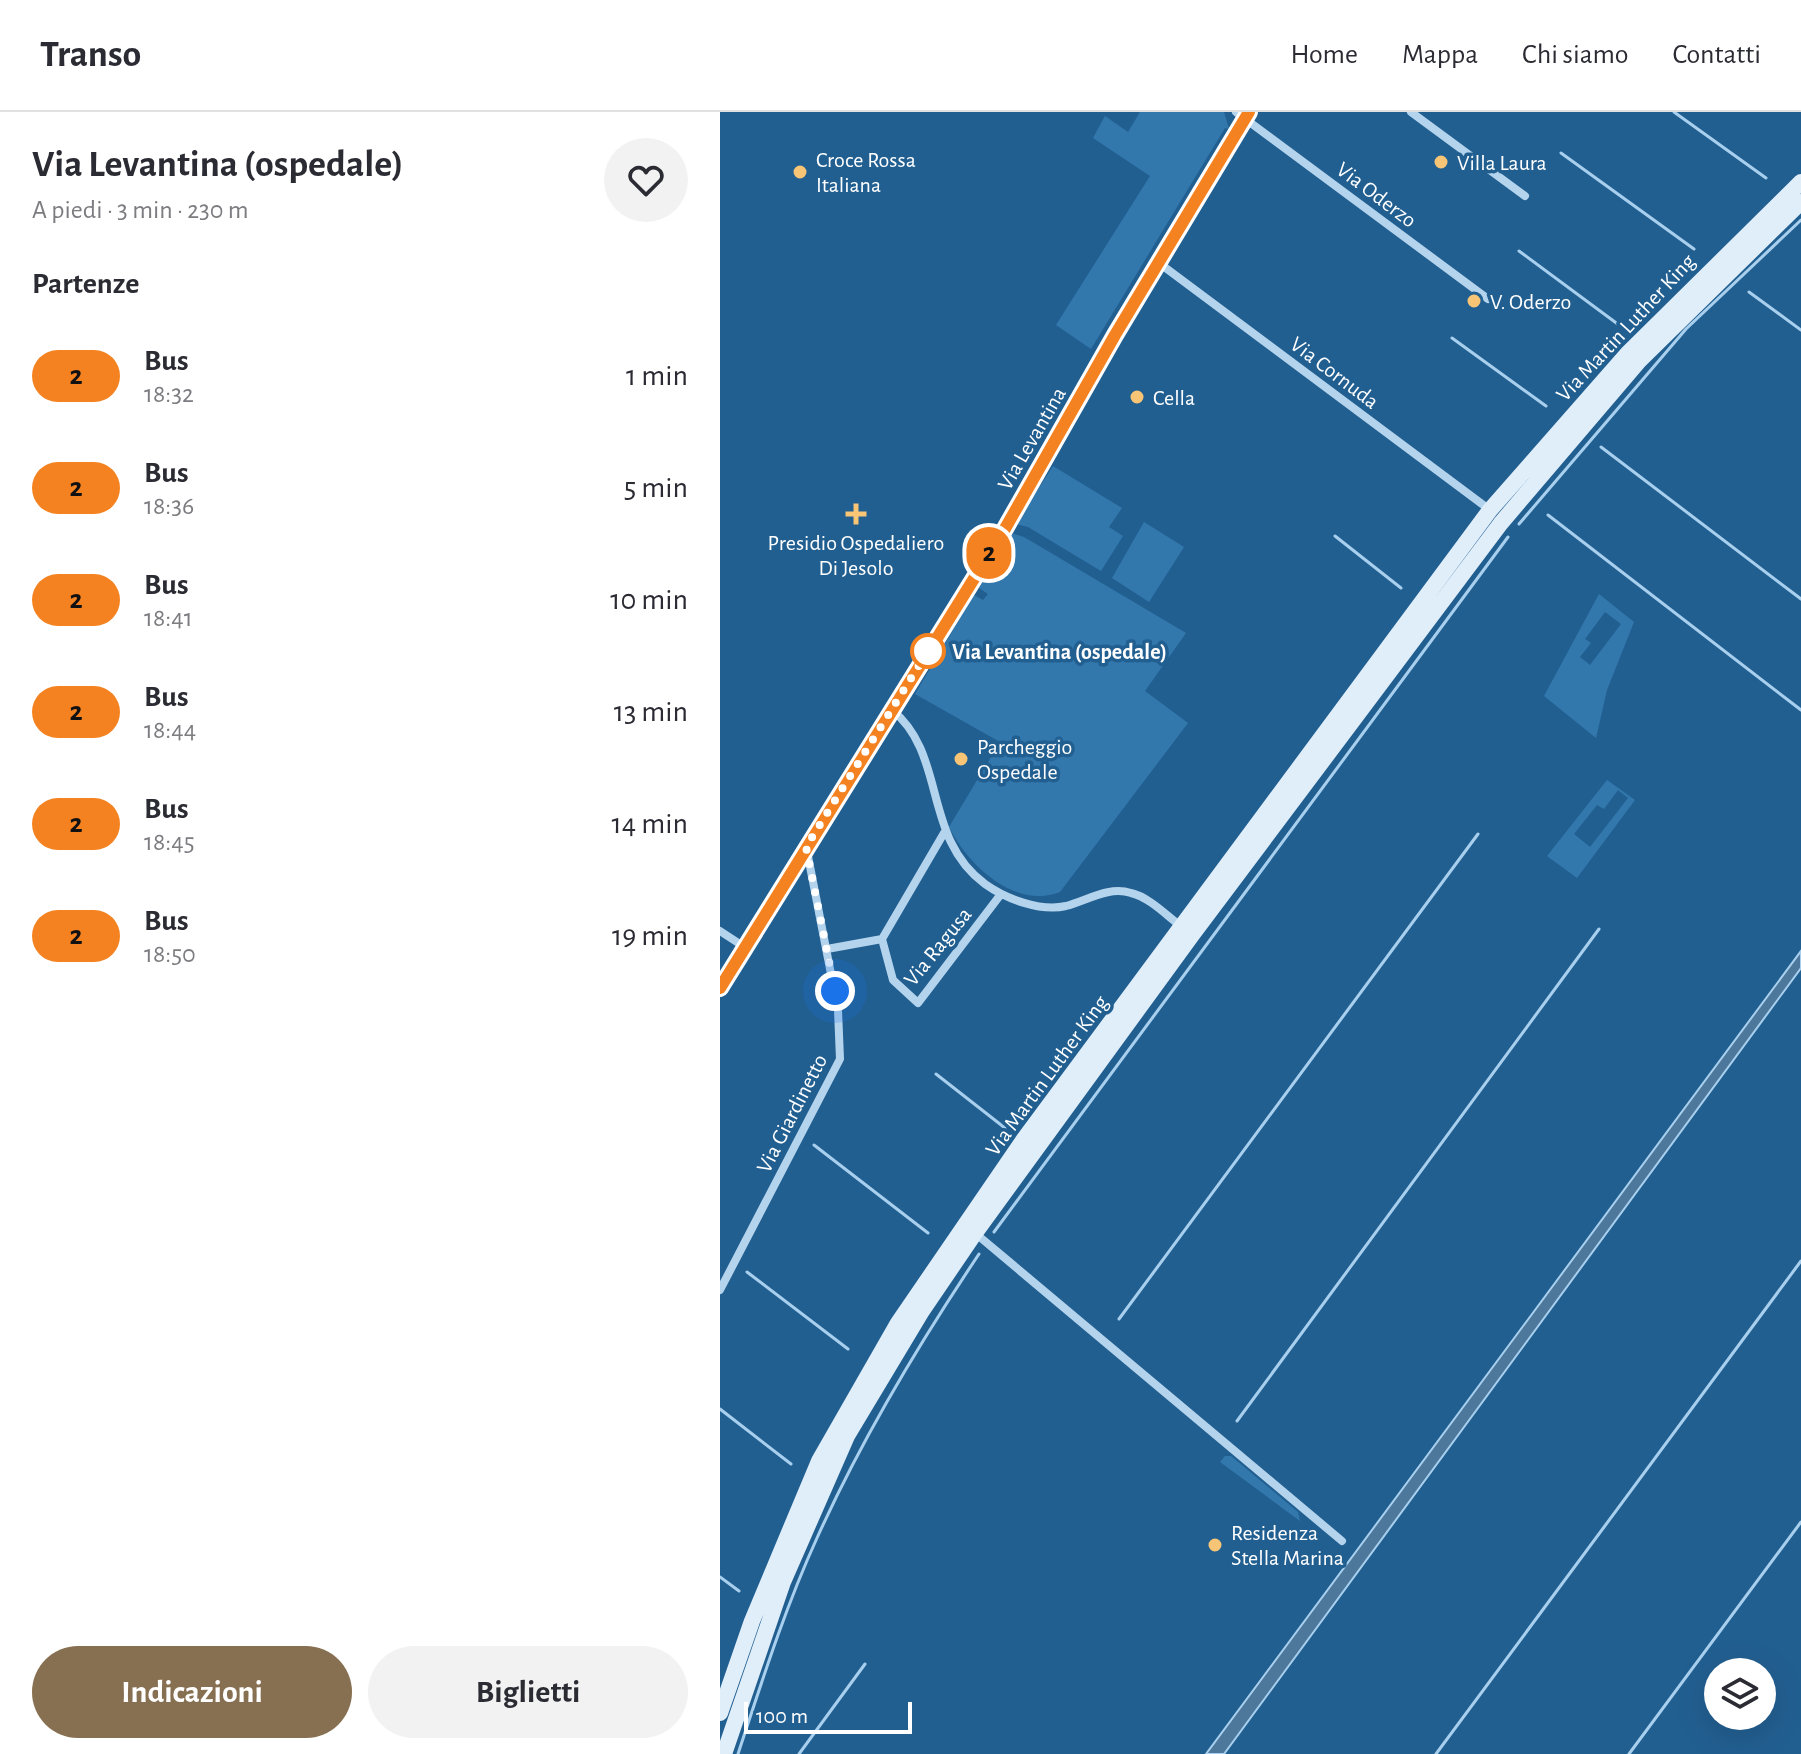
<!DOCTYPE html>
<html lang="it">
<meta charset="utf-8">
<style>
:root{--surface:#fff;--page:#f2f2f3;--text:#2b2b33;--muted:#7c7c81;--line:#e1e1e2;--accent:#877051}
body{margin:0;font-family:"Alegreya Sans",sans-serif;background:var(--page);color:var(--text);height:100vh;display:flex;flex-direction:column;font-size:30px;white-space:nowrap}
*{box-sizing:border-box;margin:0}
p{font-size:26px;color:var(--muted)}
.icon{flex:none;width:44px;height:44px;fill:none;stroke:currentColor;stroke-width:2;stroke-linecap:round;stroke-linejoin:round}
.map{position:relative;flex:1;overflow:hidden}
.drawer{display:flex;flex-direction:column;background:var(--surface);width:720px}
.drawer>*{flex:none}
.badge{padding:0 16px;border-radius:26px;font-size:28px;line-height:52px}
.tools{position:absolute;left:984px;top:1546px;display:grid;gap:16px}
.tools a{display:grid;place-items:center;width:72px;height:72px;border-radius:50%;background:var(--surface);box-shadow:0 8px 32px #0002;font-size:40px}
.scale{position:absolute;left:24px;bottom:20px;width:168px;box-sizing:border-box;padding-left:8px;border:4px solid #fff;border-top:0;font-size:22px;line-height:28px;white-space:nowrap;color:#fff;-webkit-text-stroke:6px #225f91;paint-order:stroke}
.you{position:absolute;width:40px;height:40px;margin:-20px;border:6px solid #fff;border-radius:50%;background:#1a73e8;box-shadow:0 0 0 12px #1a73e833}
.map>.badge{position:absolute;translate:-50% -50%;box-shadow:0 0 0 4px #fff}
h2{padding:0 32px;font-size:30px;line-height:72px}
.round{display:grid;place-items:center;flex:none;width:84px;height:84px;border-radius:42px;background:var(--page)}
.summary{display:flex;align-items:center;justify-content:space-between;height:136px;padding:0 32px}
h1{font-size:38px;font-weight:700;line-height:60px}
.action{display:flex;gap:16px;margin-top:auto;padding:16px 32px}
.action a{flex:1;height:92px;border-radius:48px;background:var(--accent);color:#fff;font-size:32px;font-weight:700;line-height:92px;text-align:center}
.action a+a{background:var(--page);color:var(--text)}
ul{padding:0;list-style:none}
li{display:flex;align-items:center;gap:24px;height:112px;padding:0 32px}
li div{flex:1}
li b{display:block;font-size:30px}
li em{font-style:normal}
li .badge{min-width:88px;font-weight:700;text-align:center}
header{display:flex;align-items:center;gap:48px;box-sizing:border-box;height:112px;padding:0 40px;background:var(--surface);border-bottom:2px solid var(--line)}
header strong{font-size:38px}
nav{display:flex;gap:44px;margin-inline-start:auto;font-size:28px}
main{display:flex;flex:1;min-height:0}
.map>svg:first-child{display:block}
.green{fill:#3378ad;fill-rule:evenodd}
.water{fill:#4e789b;stroke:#a8d0ee;stroke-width:2}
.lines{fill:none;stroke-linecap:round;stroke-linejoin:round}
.stream{stroke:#a8d0ee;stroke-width:3}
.minor{stroke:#b4d4ed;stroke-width:8}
.tertiary{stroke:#b4d4ed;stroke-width:14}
.secondary{stroke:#e0eefa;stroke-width:16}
.line-casing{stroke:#fff;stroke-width:18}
.line{stroke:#f58220;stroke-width:12}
.walk{stroke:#fff;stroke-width:8;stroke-dasharray:0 14.4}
.poi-dot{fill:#f8c476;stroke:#225f91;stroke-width:3}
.stop-dot{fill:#fff;stroke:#f58220;stroke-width:4}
.labels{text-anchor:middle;stroke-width:7;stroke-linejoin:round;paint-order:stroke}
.poi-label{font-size:22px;fill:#fff;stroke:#225f91;text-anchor:start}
.street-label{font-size:22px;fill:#fff;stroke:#225f91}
.stop-label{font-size:22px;font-weight:bold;fill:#fff;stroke:#225f91;text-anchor:start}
</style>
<header>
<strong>Transo</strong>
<nav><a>Home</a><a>Mappa</a><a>Chi siamo</a><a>Contatti</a></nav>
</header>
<main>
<section class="drawer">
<div class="summary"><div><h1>Via Levantina (ospedale)</h1><p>A piedi · 3 min · 230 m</p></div><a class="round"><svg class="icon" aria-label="heart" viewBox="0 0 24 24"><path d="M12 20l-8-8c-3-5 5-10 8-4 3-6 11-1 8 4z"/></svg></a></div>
<h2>Partenze</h2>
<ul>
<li><span class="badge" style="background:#f58220;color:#111">2</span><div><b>Bus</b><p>18:32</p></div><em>1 min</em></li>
<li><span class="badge" style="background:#f58220;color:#111">2</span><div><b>Bus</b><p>18:36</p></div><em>5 min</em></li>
<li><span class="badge" style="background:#f58220;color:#111">2</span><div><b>Bus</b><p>18:41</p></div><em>10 min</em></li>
<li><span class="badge" style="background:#f58220;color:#111">2</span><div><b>Bus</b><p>18:44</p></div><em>13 min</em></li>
<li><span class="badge" style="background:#f58220;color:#111">2</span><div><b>Bus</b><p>18:45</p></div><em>14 min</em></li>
<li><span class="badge" style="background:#f58220;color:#111">2</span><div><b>Bus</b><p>18:50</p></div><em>19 min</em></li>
</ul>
<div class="action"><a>Indicazioni</a><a>Biglietti</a></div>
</section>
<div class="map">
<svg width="1081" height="1642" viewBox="0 0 1081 1642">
<rect width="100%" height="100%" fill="#225f91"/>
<path class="green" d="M420,0H504L509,17L505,16L371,237L336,213L430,64L373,26L385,4L408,20Z
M333,354L402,396L389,415L403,424L381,459L308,415L296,412Z
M424,410L464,435L429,490L392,466Z
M291,421L304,425L466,521L425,579L468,611L340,780C295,798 247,752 229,715L280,630L195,582L254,483L263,488L268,482L259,476Z
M879,482L914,510L887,578L876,626L824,584ZM885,500L901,512L870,553L860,545L871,531L865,527Z
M887,668L915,688L857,766L827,744ZM898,678L908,686L870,735L854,722L877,693L884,697Z
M505,1344H511L578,1400L580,1409L500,1350Z"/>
<path class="water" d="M1081,839V856L504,1642H486Z"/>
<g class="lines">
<path class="stream" d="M954,0L1046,66
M841,41L974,137
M799,139L899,213
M1029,180L1081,218
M732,226L826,294
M881,335L1081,487
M828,403L1081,598
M799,412L966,217L1081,108
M615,424L681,476
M216,962L285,1016
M94,1033L208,1121
M274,1120L788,425
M27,1160L128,1237
M399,1207L758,722
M0,1297L71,1352
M517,1309L879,817
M0,1465L19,1479
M18,1642C42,1569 65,1496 97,1426C142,1326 198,1233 259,1142
M79,1642L145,1552
M716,1642L1081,1149
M909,1642L1081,1410"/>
<path class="minor" d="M516,0L768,187
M691,0L805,84
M439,151L770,398
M172,598C227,642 202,726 265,772C286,787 321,800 346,794C368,788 389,774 411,781C429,785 447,804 462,815
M224,721L162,827L173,868L198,891L281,782
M0,819L26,836
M107,837L162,827
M255,1121L622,1429
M0,1178L120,947L118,898L87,739"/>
<path class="tertiary" d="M0,876L286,415L395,223L529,0"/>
<path class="secondary" d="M0,1601L32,1509L99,1349L178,1211L304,1027L770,398L907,242L1081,70
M4,1642L63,1470L127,1324L202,1199L255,1121L472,823L781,411L919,249L1081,90"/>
</g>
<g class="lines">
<defs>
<path id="line" d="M0,876L286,415L395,223L529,0"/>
</defs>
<use href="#line" class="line-casing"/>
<use href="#line" class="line"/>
<path class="walk" d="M115,879L86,735L208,539"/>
</g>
<g class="poi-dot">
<circle cx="721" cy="50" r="8"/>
<circle cx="80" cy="60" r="8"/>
<circle cx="754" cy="189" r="8"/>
<circle cx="417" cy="285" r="8"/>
<path d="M132 390h8v8h8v8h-8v8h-8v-8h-8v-8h8z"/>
<circle cx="241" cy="647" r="8"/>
<circle cx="495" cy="1433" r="8"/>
</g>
<circle class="stop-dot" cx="208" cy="539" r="16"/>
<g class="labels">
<g class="poi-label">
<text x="96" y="55">Croce Rossa<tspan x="96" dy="25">Italiana</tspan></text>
<text x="737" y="58">Villa Laura</text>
<text x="770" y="197">V. Oderzo</text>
<text x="433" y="293">Cella</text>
<text x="136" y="438" text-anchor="middle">Presidio Ospedaliero<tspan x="136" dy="25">Di Jesolo</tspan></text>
<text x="257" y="642">Parcheggio<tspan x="257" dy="25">Ospedale</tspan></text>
<text x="511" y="1428">Residenza<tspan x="511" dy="25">Stella Marina</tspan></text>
</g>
<g class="street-label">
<text transform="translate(657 82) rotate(37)" y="8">Via Oderzo</text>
<text transform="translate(905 215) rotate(-47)" y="8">Via Martin Luther King</text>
<text transform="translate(615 260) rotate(37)" y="8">Via Cornuda</text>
<text transform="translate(311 326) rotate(-60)" y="8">Via Levantina</text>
<text transform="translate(217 834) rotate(-51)" y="8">Via Ragusa</text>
<text transform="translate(326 963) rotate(-54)" y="8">Via Martin Luther King</text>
<text transform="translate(71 1001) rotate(-63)" y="8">Via Giardinetto</text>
</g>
<g class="stop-label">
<text x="232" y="547">Via Levantina (ospedale)</text>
</g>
</g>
</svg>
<div class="tools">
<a><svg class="icon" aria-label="layers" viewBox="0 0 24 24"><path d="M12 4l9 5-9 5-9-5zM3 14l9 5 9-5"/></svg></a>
</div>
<div class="scale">100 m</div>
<div class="you" style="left:115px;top:879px"></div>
<b class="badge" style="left:269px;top:441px;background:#f58220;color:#111">2</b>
</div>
</main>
